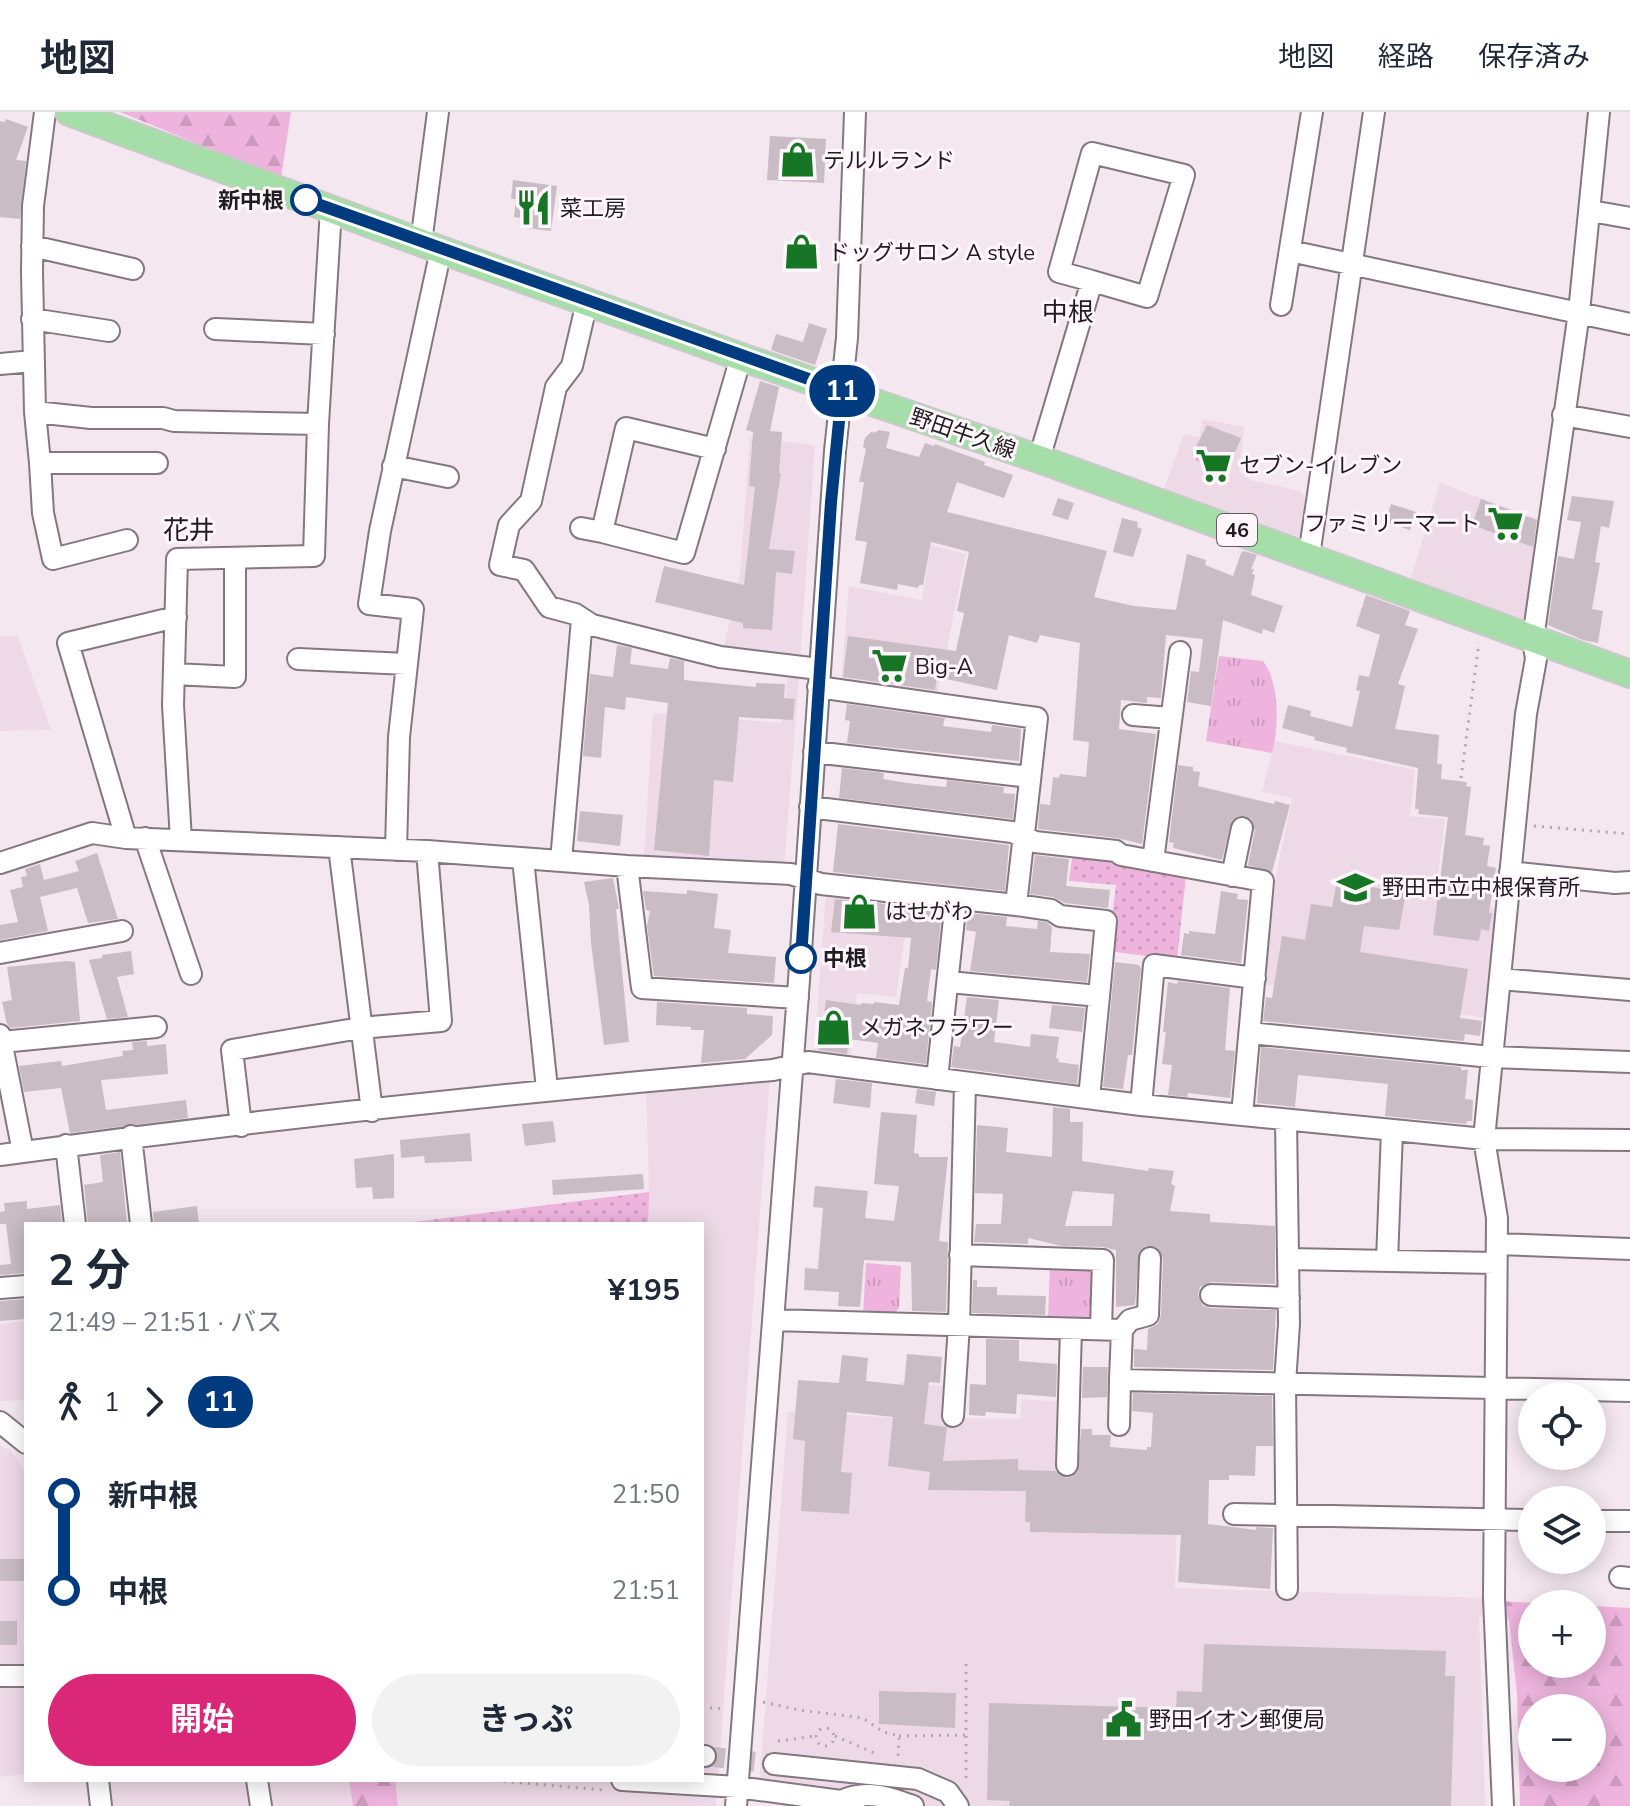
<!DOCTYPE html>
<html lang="ja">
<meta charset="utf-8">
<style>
:root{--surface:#fff;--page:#f2f2f3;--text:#1f2937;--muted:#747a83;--line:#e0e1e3;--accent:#db2777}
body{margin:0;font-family:"Nunito Sans","Noto Sans JP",sans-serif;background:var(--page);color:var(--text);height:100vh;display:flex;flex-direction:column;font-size:30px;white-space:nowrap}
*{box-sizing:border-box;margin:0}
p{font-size:26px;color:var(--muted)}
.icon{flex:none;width:44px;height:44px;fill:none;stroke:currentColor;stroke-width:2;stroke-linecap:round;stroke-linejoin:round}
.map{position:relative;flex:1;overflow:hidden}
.panel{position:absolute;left:24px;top:1110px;width:680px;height:560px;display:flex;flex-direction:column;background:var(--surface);border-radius:0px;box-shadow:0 4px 20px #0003}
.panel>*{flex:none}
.badge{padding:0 16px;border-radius:26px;font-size:28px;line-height:52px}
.fabs{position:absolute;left:1518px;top:1270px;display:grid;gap:16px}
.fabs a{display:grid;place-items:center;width:88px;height:88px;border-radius:50%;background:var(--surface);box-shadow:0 4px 20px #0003;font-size:40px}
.map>.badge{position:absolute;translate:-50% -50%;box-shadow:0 0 0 4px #fff}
.legs{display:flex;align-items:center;gap:12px;height:88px;padding:0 24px;font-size:26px}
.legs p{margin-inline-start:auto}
.summary{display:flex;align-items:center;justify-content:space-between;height:136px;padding:0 24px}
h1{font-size:44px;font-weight:700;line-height:60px}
.action{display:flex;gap:16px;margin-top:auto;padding:16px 24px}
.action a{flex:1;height:92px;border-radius:48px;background:var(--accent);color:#fff;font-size:32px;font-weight:700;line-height:92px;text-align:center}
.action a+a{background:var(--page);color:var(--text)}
ul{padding:0 24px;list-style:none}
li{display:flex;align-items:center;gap:28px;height:96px;font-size:30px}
li i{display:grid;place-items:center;width:12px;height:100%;margin:0 10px;background:currentColor}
li i::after{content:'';width:20px;height:20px;margin:-10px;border:6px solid;border-radius:50%;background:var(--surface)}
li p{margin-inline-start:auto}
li:first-child i{background:linear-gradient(#0000 50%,currentColor 0)}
li:last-child i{background:linear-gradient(currentColor 50%,#0000 0)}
header{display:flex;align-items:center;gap:48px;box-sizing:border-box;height:112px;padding:0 40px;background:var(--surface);border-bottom:2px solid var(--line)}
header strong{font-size:38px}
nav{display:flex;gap:44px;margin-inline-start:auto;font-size:28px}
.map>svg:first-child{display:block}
.built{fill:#eedae7}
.grass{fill:url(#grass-tufts)}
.forest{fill:url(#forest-firs);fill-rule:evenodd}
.park{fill:url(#park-dots)}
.building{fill:#c9bcc5;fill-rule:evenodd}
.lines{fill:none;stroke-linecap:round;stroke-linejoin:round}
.minor-tunnel{stroke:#cabec6;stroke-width:20;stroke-dasharray:20 10;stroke-linecap:butt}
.minor-casing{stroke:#847880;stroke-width:24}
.major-casing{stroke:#cac9c9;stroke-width:30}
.path{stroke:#b1a6ad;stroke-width:3;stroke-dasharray:2 6;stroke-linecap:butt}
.minor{stroke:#fff;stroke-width:20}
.major{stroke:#a6dea9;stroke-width:26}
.line-1-casing{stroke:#fff;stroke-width:18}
.line-1{stroke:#003b80;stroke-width:12}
.stop-1-dot{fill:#fff;stroke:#003b80;stroke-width:4}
.labels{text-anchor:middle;stroke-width:6;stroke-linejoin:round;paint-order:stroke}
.shield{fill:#fef6fb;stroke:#635d61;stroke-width:2}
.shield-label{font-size:20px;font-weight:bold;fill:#211c1f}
.poi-label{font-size:22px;fill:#211c1f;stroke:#fef6fb;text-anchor:start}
.stop-label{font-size:22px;font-weight:bold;fill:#211c1f;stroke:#fef6fb;text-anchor:end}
.street-label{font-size:22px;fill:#211c1f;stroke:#fef6fb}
.quarter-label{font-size:26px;fill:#211c1f;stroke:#fef6fb}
</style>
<header>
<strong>地図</strong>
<nav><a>地図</a><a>経路</a><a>保存済み</a></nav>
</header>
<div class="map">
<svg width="1630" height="1694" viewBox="0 0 1630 1694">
<defs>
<pattern id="grass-tufts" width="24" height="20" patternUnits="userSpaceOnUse" patternTransform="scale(2)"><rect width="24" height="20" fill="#eeb4dd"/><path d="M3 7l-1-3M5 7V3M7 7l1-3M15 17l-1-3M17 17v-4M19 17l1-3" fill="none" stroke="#cc9abd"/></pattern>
<pattern id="forest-firs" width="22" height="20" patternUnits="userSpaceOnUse" patternTransform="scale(2)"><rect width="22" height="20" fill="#eeb4dd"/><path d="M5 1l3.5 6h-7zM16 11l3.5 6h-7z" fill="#cc9abd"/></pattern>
<pattern id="park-dots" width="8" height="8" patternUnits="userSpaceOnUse" patternTransform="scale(2)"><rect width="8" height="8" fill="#eeb4dd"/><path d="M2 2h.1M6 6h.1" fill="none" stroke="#cc9abd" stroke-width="1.8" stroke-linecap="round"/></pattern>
</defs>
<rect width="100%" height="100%" fill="#f4e7f0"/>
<path class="built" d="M1203,307L1244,315L1239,360L1250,368L1300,379L1313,396L1307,428L1164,377L1184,322L1199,325Z
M750,326L815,333L800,549L723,538L740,462Z
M1440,371L1543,409L1530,510L1411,466Z
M931,433L966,442L937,584L841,570L849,474L922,488Z
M0,524H18L51,618L0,619Z
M788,559L799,567L784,755L644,745L653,601L782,611Z
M1275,629L1415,658L1410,704L1445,707L1435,786L1497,797L1485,906L1264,872L1276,763L1292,686L1262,680Z
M826,780L910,789L896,885L857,881L850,949L814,944Z
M770,966L716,1694H109L107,1668H702V1112H399L649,1080L646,974Z
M26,1209V1288L0,1289V1212Z
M900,1270L949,1275L948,1306L1020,1307L1022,1287L1064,1290L1063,1356L1178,1359L1175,1476L1486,1486L1487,1504L1479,1505L1485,1694H787L758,1689L788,1299L896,1306Z
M0,1334L10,1338L26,1359V1662L0,1665Z"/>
<path class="grass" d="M1219,544L1263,549C1280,571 1279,615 1272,641L1206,629Z
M866,1151L901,1154L899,1196L893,1203H863Z
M1050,1152L1093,1153L1095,1212L1048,1210Z"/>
<path class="forest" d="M120,0H291L281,66Z
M1498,1489L1557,1492H1532V1552H1592V1494L1630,1496V1694H1520L1517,1582L1509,1508L1501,1504ZM1532,1596H1592V1656H1532Z
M349,1668H395L398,1694H353Z"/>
<path class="park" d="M1073,740L1186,764L1177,848L1108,839L1116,773L1069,769Z
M649,1080L648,1112H399Z"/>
<path class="building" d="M6,7L28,15L16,48L26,49L20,107L0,105V9L5,10Z
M770,24L826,27L824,71L767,68Z
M513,68L557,74L551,119L527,116L528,107L514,105L516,87H511Z
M809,131L812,146L796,149L793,134Z
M809,211L827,217L815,253L771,238L776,222L803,230Z
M760,269L779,275L770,319L782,320L779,361H781L769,437L795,439L792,462L776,460L772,518L743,516V511L655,490L664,454L744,473L755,375L749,374L753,320L746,318Z
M1207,313L1241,326L1227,361L1195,348L1196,346L1192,343Z
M879,318L890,320L886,336L919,345L925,331L934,334L935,332L985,350L984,353L1013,363L1004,386L957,370L947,400L1107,439L1094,485L1134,494L1176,498L1187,442L1206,448L1205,453L1233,464L1241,441L1244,439L1257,443L1251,457H1254L1252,462L1255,463L1251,483L1283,494L1274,521L1263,517L1262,522L1223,508L1211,594L1187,590L1191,559L1199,560L1203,527L1166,523L1161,586L1147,585V591L1121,588L1119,617L1156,622L1142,732L1117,726L1038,717L1040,692L1050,693L1053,665L1059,666L1060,662L1086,665L1089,630L1073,628L1080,531L1040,523L1037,531L1009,523L997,578L937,565L935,578L843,565L848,524L956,539L964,501L957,499L969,440L951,435L931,430L923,473H919L918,476L898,472L897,478L860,471L867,430L855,428L864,370H859L866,337L863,335L865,326L872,319L874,321Z
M1572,384L1614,389L1609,416L1601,414L1595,450L1600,451L1592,497L1603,499L1598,531L1583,528L1548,513L1558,444L1574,447L1581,410L1567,408Z
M1058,386L1074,391L1068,408L1052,403Z
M1481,387L1537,408L1533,435L1472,413Z
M1391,392L1416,400L1410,418L1385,410Z
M1122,406L1138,410L1137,415L1142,417L1133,445L1113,440Z
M1366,483L1410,499L1405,513L1418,517L1398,572L1405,574L1395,617L1439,623L1437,652H1442L1441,667L1467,670L1466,674L1471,675L1465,723L1484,726L1483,733L1490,734L1487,754L1496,756L1489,801H1492L1489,819L1481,817L1479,829L1433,823L1448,705L1418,702L1419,697H1415L1418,656L1346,640L1347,636L1314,628L1315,625L1282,616L1288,593L1311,599L1310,604L1352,615L1360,579L1356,578L1359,563L1369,565L1380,523L1356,514Z
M617,533L632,536L630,552L668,557L670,546L684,549V568L756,575V571L785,572L784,586L795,587L793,608L739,605L733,670L714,668L709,744L654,738L668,591L626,585L625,598L605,595L601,646L583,644L590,562L613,565Z
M847,592L945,606L943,614L991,620L992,613L1021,617L1019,649L847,631L850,609L845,608Z
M1178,653L1193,655V659L1200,660L1198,674L1274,692L1275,689L1290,693L1272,760L1248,753L1255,718L1251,707L1245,704H1239L1232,708L1222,748L1173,736L1174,731L1169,730Z
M842,656L884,661L883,667L907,671L946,675L947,668L1004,675L1003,681L1015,682L1013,707L839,686Z
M580,699L623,703L620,734L577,729Z
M838,712L1009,733L1005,779L833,760Z
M97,741L118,807L88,811L77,776L40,785L48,819L0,828V813L18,810L10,778L23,775L21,765L27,764L25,757L40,752L44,768L79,759L75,749Z
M1035,743L1069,747L1066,774L1110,778L1108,796L1065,791L1053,785L1030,782Z
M613,766L619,797H616L629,930L604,933L591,831L589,793L584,770Z
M1337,769L1406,781L1399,818L1364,814L1360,840L1468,857L1460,906L1482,909L1480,924L1465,922L1464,929L1263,909L1266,885L1272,886L1282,824L1305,828L1311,792L1332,795Z
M687,778L718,782L714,816L731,818L728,841L776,845L774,871L654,864L647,814L650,799L646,798L643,779L687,782Z
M1221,779L1238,782L1237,787L1248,788L1241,851L1181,843L1184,821L1189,822V819L1215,822Z
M835,787L942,798L936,858L931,857L927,889L932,890L926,952L876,946L878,931L849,927L847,942L819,938L826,888L861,893V891L874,892V890L899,893L905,856H908L911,826L831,820Z
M968,801L1007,805L1006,814L1037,817L1038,809L1046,810L1052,815L1050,840L1090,842L1087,870L970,859L976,820L966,818Z
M131,839L134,862L117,865L128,905L107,907L89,848L102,846V843Z
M67,849L75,850L80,909L11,916L7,912L2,890L12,888L7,855Z
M1115,850L1139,853L1141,856L1132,943H1128L1123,977L1103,975Z
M1178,869L1230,876L1225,938L1235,939L1230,986L1188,981L1187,985L1168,983L1172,953L1162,952L1166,920H1163L1168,870L1177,872Z
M967,885L999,888L994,930L1030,935L1031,922L1059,925L1056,946L1059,947L1058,950L1079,953L1077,972L951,955L954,934L960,935Z
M657,890L747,896V902L773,904L772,923L745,947L701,951L704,918H691V915L656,913Z
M1052,893L1085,896L1082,920L1049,916Z
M147,929V934L166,932L168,962L101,968L106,998L186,988L188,1006L70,1021L61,976L24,980L19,954L61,949L62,954L123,944L122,939L133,938L132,930Z
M1261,935L1461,955V958H1468L1465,987L1473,988L1472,1009H1467L1466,1012L1385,1004L1388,972L1298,963L1295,995L1257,991Z
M836,967L872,971L870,996L833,991Z
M917,977L936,980L934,994L915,991Z
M1053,995L1070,997V1010H1083L1082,1049L1148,1059L1149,1056L1174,1059L1171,1072L1175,1074L1170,1099L1210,1102V1110L1275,1114V1172L1211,1170L1200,1175L1198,1183L1203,1194L1210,1196L1276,1198L1273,1258L1134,1255V1237L1147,1238L1148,1217L1158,1212L1161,1203L1163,1146L1156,1135L1145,1134L1139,1140L1135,1193L1116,1195V1138L1103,1135L1062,1134L1028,1126V1132L974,1130L976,1112H1001L1003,1082L975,1081L977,1013L1008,1016L1006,1040L1052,1045ZM1073,1079L1114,1082L1112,1114H1065Z
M881,1000L917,1003L914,1041L919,1042V1045H948L939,1129L948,1130L946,1200L912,1199L911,1150L864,1148L860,1195L838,1194L839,1180L804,1178L805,1156L818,1157L823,1096L813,1095L815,1074L868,1079L865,1106L894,1109L899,1074L874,1072Z
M553,1009L556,1030L525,1034L522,1012Z
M470,1021L472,1049L425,1051L424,1044L401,1046L400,1028Z
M120,1040L127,1112H88L84,1073L103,1070L100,1043Z
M394,1042V1086L373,1087L372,1075L356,1076L354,1047Z
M643,1062L644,1077L553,1083L552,1068Z
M27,1089V1097L60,1093L62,1112H26V1161L0,1163V1153L11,1152L6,1112H0V1100L5,1099L4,1091Z
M197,1094L199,1112H154L153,1100Z
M973,1168H977V1175H997V1183L1046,1184L1045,1203L972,1201Z
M26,1187V1207L0,1209V1189Z
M986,1227L1019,1228V1249L1057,1252L1056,1285L1017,1282L1016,1302L986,1300L985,1304L969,1303L970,1272L986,1273Z
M907,1242L942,1245L940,1271L929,1270L924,1312L947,1315L943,1349L1018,1347V1358L1056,1359L1066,1366L1072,1365L1078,1359L1081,1317H1092V1323H1111L1110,1335L1147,1338V1335H1151L1153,1301L1132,1299L1133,1281L1272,1284L1273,1334H1256L1255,1364L1229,1363V1368H1209L1208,1412L1256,1418V1415L1273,1416L1270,1477L1178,1470L1181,1423L1030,1420V1410H1025L1026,1379L928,1378L930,1360L888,1354L893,1305L847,1300L841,1360L852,1361L849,1402L801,1399L805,1329L793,1327L798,1268L839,1271L842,1243L868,1246L866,1269L904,1273Z
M1083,1255H1108L1107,1285L1082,1286Z
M0,1447H26V1469H0Z
M0,1509H17V1533H0Z
M1204,1532L1446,1539L1445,1564H1455L1451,1694H1009L1010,1689L987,1688L989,1591L1176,1596L1177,1579L1202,1580Z
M879,1579L956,1581L955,1616L879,1612Z"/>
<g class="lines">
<path class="minor-tunnel" d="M705,1644L774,1652"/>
<defs>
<path id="minor" d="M45,0L33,94L32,160L35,300L40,351H157
M1591,99L1630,106
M421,131L438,0
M32,134L133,157
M1290,139L1630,212
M587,190L572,254L556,275L531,389L509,413L500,453L524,458L549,495L575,502L592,513L720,545L819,557
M1281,193L1312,0
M32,207L109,219
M215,217L324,222
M0,252L33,249
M35,300L91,306H163L174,309L318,312
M1563,303L1630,315
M715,337L626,316L602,420L684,441L741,245
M1039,347L1092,169L1059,160L1092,41L1184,63L1147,185L1092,169
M40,351L43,401L53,447L127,428
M393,354L448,365
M581,416L602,420
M1309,444L1374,0
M298,547L407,552
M174,562L235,565V446
M1133,603L1171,606
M814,640L1030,665
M810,695L1012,720L1035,730L1116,739L1121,743L1263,769L1242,1003
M126,726L68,531L176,505
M145,726L191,862
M181,728L173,593L177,447L314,444L318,312L331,97
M339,735L372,999
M396,738L399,625L413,497L369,492L380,419L441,138
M523,747L547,977
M561,749L582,507
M1153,749L1180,540
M0,751L92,721L126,726L427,739L627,754L791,762L821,772L1016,793L1037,606L818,575
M627,754L642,876L798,886
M1510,760L1615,771L1630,770
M1232,764L1242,716
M1016,793L1051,798L1060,804L1106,809L1099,884
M0,841L122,819
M1500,867L1630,878
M949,870L1099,884L1089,986
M1250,921L1491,945L1630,950
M0,923L23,1040
M2,930L156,915
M937,967L956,788
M1141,993L1154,853L1255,866
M1286,1009L1289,1212L1285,1271L1287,1477
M241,1014L232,938L360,916L441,909L427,739
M131,1024L141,1112
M66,1033L75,1112
M0,1043C257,1008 515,980 773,958L808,950L1141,993L1484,1027L1630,1028
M1497,1132L1630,1137
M960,1143L1103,1148L1101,1217
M1288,1147L1496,1151
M1387,1149L1392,1019
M0,1176L26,1174
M1211,1183L1289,1186
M773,1208L1122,1218L1120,1268L1630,1279
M1122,1218L1130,1208L1148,1203L1150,1146
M953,1304L959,1213L965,971
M0,1310L26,1331
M1119,1313L1120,1268
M1067,1353L1071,1217
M1234,1402L1532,1408
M1592,1409H1630
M1620,1465L1630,1466
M0,1564H26
M702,1644H705
M774,1652L918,1667L948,1680L958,1694
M98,1668L101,1694
M257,1668L261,1694
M622,1668L738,1675L841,1689L854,1694
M841,1689C866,1677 888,1685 913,1694
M736,1694L799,868L835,339L847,226L855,0
M1503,1694L1494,1486L1497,1106L1484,1027L1526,602L1536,547L1533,527L1579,200L1599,0"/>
<path id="major" d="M69,0L441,138L741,245L1039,347L1630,562"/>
</defs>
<use href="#minor" class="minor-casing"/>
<use href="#major" class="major-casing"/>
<path class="path" d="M1461,666L1479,531
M1534,714L1630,722
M966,1552V1670
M763,1590L799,1598L863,1606L883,1620L899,1624L898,1646
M702,1595L722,1597
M816 1625a9 9 0 1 1 18 0a9 9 0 1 1-18 0Z
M835,1624L879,1643
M899,1624L966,1623
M778,1629L816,1624
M488,1668L604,1678"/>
<use href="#minor" class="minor"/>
<use href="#major" class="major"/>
</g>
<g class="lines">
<defs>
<path id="line-1" d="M306,88L842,279L831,390L801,846"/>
</defs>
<use href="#line-1" class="line-1-casing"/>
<use href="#line-1" class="line-1"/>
</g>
<defs>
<symbol id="shop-bare" viewBox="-9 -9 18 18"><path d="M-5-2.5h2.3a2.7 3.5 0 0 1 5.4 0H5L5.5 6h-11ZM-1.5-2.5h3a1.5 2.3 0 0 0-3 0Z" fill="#177625" stroke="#fef6fb" stroke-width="2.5" paint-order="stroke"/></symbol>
<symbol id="restaurant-bare" viewBox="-9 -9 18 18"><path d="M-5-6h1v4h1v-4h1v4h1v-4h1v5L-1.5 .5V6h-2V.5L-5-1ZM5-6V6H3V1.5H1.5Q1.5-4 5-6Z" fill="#177625" stroke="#fef6fb" stroke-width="2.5" paint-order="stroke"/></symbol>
<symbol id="supermarket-bare" viewBox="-9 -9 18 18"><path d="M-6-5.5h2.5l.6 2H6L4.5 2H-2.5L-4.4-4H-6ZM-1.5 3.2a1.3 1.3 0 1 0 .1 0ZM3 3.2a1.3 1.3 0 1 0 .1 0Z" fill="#177625" stroke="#fef6fb" stroke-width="2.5" paint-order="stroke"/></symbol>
<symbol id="school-bare" viewBox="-9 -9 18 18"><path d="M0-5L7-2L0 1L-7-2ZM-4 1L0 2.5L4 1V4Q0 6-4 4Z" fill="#177625" stroke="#fef6fb" stroke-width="2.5" paint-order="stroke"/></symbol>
<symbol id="civic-bare" viewBox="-9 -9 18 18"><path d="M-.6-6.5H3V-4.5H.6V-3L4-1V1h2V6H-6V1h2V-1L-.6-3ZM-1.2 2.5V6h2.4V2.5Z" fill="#177625" stroke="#fef6fb" stroke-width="2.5" paint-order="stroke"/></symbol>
</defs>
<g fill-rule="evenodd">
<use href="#shop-bare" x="772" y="22" width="51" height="51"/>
<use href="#restaurant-bare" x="508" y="70" width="51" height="51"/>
<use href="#shop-bare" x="776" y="114" width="51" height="51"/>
<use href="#supermarket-bare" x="1188" y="328" width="51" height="51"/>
<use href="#supermarket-bare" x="1480" y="386" width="51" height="51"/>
<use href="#supermarket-bare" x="864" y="528" width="51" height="51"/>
<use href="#school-bare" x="1330" y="750" width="51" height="51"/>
<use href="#shop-bare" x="834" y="774" width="51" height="51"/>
<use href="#shop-bare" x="808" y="890" width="51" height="51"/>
<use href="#civic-bare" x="1098" y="1582" width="51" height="51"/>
</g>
<g class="stop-1-dot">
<circle cx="306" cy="88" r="14"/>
<circle cx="801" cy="846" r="14"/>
</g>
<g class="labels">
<rect class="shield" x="1217" y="402" width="40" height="32" rx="6"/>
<g class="shield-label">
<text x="1237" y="425">46</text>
</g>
<g class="poi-label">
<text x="823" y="56">テルルランド</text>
<text x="560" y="104">菜工房</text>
<text x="828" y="148">ドッグサロン A style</text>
<text x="1239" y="361">セブン-イレブン</text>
<text x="1480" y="419" text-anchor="end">ファミリーマート</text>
<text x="915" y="562">Big-A</text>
<text x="1382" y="783">野田市立中根保育所</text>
<text x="885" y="807">はせがわ</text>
<text x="860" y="923">メガネフラワー</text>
<text x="1149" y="1615">野田イオン郵便局</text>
</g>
<g class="stop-label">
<text x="284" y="96">新中根</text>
<text x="823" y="854" text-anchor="start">中根</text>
</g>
<g class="street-label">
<text transform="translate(963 321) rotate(19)" y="8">野田牛久線</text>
</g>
<g class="quarter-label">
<text x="1068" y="209">中根</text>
<text x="189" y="427">花井</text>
</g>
</g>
</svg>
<div class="fabs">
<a><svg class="icon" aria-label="locate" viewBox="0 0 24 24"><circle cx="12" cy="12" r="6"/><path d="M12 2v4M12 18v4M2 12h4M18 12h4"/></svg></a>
<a><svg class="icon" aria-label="layers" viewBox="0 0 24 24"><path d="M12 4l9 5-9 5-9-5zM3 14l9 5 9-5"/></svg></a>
<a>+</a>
<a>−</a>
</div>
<b class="badge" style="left:842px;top:279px;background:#003b80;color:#fff">11</b>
<section class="panel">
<div class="summary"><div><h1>2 分</h1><p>21:49 – 21:51 · バス</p></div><b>¥195</b></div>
<div class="legs"><svg class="icon" aria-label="walk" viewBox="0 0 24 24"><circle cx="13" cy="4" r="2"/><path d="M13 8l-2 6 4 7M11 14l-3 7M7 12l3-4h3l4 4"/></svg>1<svg class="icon" aria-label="forward" viewBox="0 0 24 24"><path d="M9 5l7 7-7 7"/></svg><b class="badge" style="background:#003b80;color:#fff">11</b></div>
<ul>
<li><i style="color:#003b80"></i><b>新中根</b><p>21:50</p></li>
<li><i style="color:#003b80"></i><b>中根</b><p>21:51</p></li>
</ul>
<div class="action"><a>開始</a><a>きっぷ</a></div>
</section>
</div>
